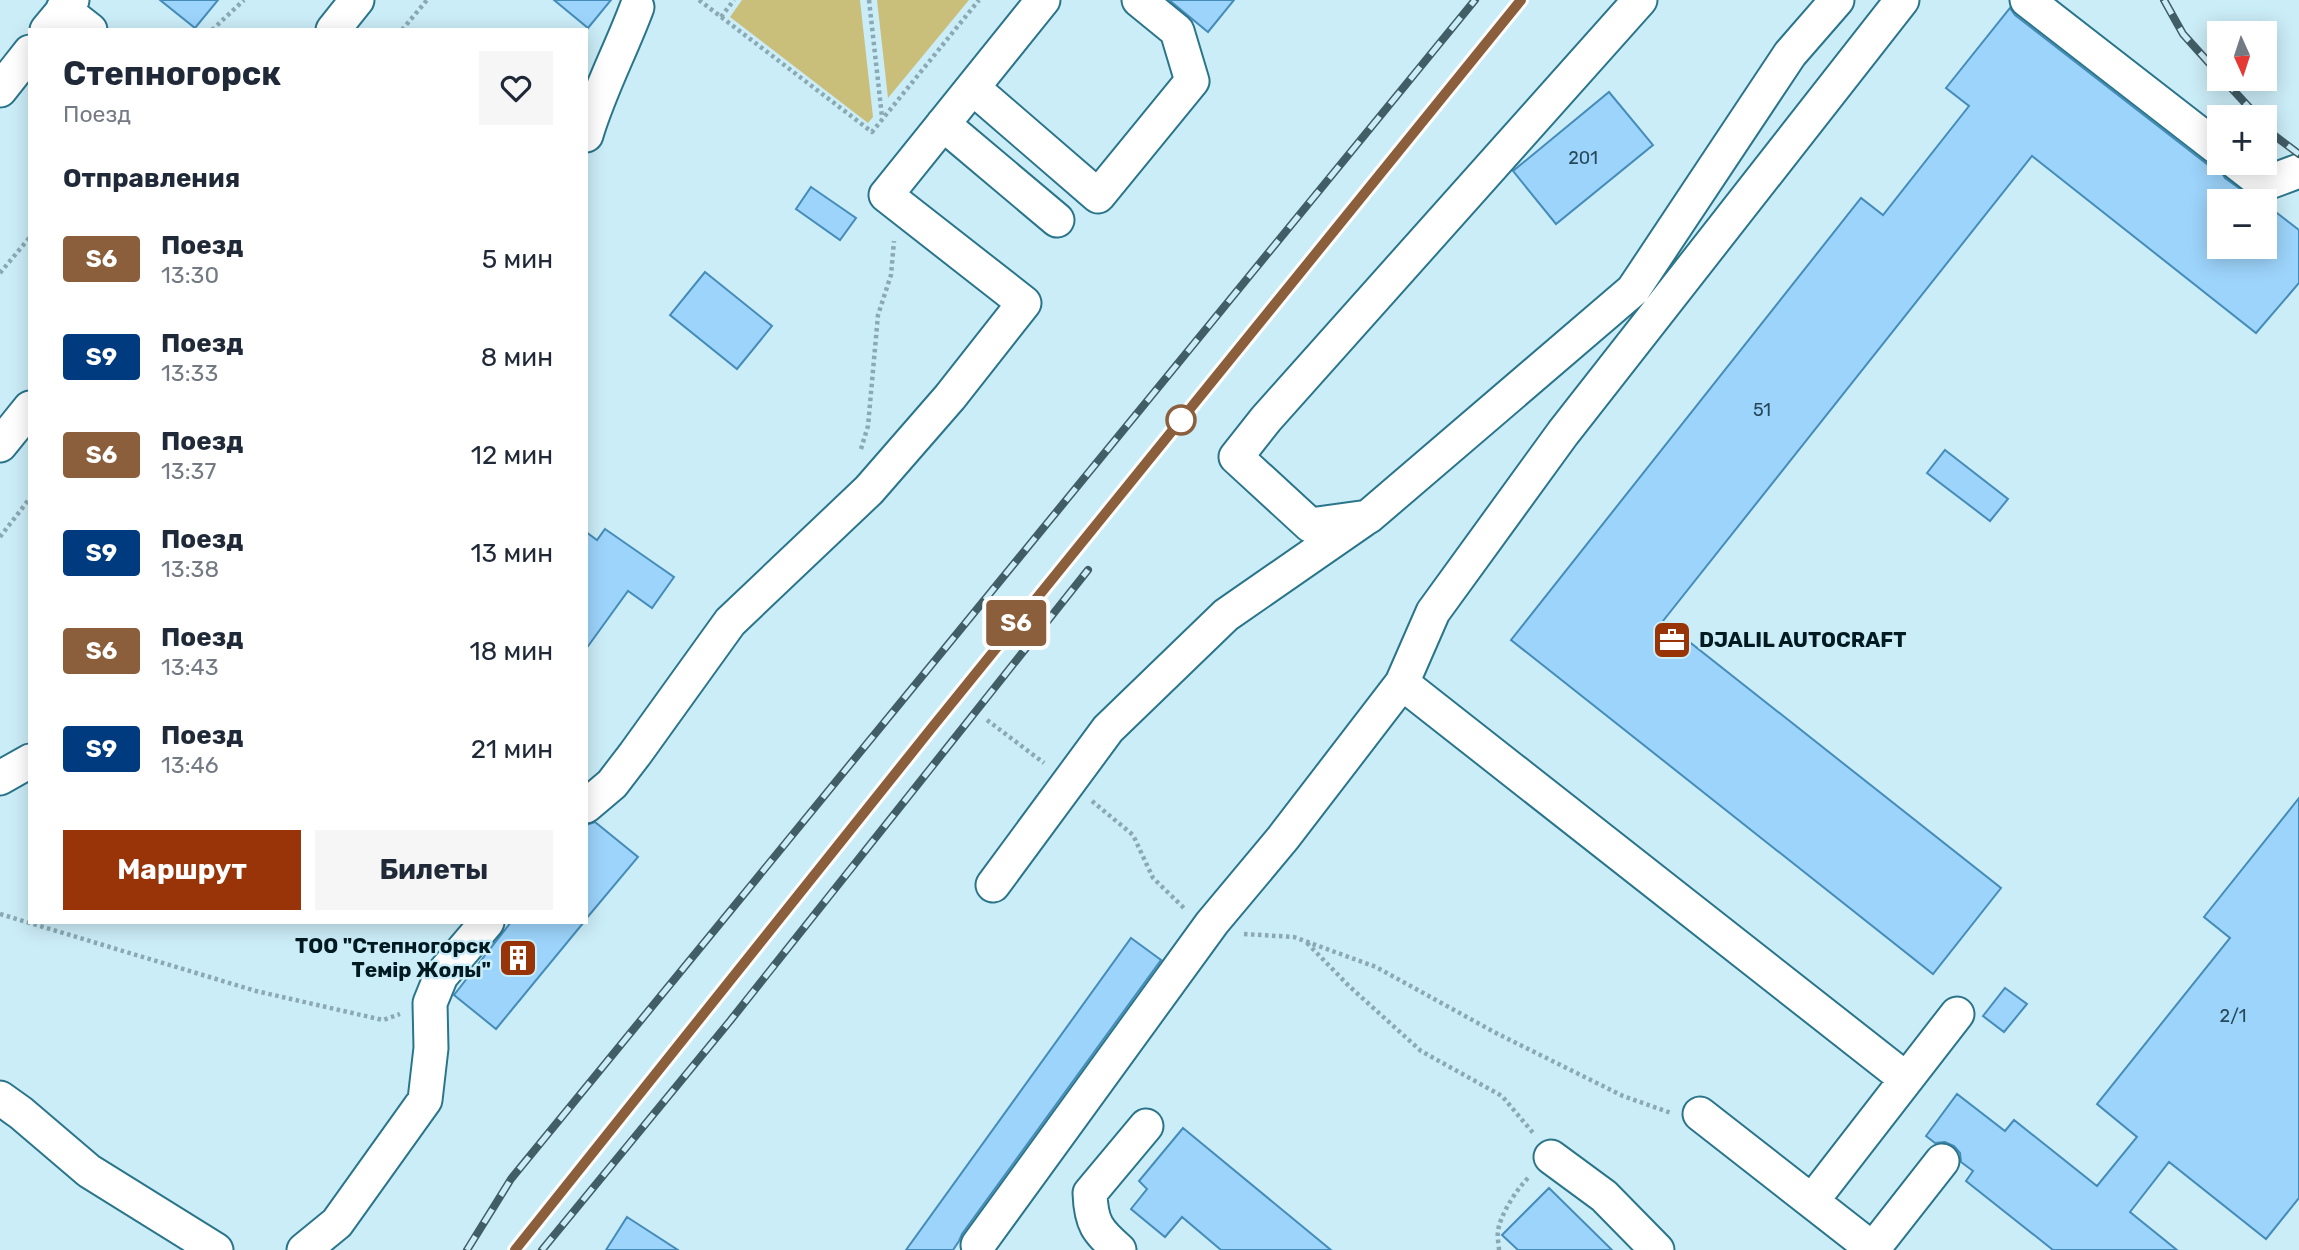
<!DOCTYPE html>
<html lang="ru">
<meta charset="utf-8">
<style>
:root{--surface:#fff;--page:#f6f6f7;--text:#1f2937;--muted:#747a83;--accent:#993308}
body{margin:0;font-family:Rubik,sans-serif;background:var(--page);color:var(--text);height:100vh;display:flex;flex-direction:column;font-size:26px;white-space:nowrap}
*{box-sizing:border-box;margin:0}
p{font-size:23px;color:var(--muted)}
.icon{flex:none;width:38px;height:38px;fill:none;stroke:currentColor;stroke-width:2;stroke-linecap:round;stroke-linejoin:round}
.map{position:relative;flex:1;overflow:hidden}
.side{position:absolute;left:28px;top:28px;width:560px;height:896px;display:flex;flex-direction:column;background:var(--surface);border-radius:0px;box-shadow:0 4px 18px #0003}
.side>*{flex:none}
.badge{padding:0 14px;border-radius:5px;font-size:24px;line-height:46px}
.needle{width:46px;rotate:177deg}
.buttons{position:absolute;left:2207px;top:21px;display:grid;gap:14px}
.buttons a{display:grid;place-items:center;width:70px;height:70px;border-radius:0px;background:var(--surface);box-shadow:0 4px 18px #0003;font-size:35px}
.map>.badge{position:absolute;translate:-50% -50%;box-shadow:0 0 0 4px #fff}
h2{padding:0 35px;font-size:26px;line-height:63px}
.round{display:grid;place-items:center;flex:none;width:74px;height:74px;border-radius:0px;background:var(--page)}
.summary{display:flex;align-items:center;justify-content:space-between;height:119px;padding:0 35px}
h1{font-size:33px;font-weight:700;line-height:52px}
.action{display:flex;gap:14px;margin-top:auto;padding:14px 35px}
.action a{flex:1;height:80px;border-radius:0px;background:var(--accent);color:#fff;font-size:28px;font-weight:700;line-height:80px;text-align:center}
.action a+a{background:var(--page);color:var(--text)}
ul{padding:0;list-style:none}
li{display:flex;align-items:center;gap:21px;height:98px;padding:0 35px}
li div{flex:1}
li b{display:block;font-size:26px}
li em{font-style:normal}
li .badge{min-width:77px;font-weight:700;text-align:center}
.map>svg:first-child{display:block}
.green{fill:#cabe7b}
.building{fill:#9dd4fb;stroke:#458cb9;stroke-width:2}
.lines{fill:none;stroke-linecap:round;stroke-linejoin:round}
.minor-casing{stroke:#2a758a;stroke-width:37}
.path{stroke:#8aa9b3;stroke-width:4.5;stroke-dasharray:3.5 3.5;stroke-linecap:butt}
.minor{stroke:#fff;stroke-width:33}
.rail-casing{stroke:#415d66;stroke-width:8}
.rail{stroke:#cbedf8;stroke-width:5;stroke-dasharray:16;stroke-linecap:butt}
.line-casing{stroke:#fff;stroke-width:16}
.line{stroke:#8b5e3c;stroke-width:10}
.stop-dot{fill:#fff;stroke:#8b5e3c;stroke-width:3.5}
.labels{text-anchor:middle;stroke-width:5;stroke-linejoin:round;paint-order:stroke}
.number-label{font-size:18px;fill:#274858}
.poi-label{font-size:21px;font-weight:bold;fill:#001a22;stroke:#cbedf8;text-anchor:start}
</style>
<div class="map">
<svg width="2299" height="1250" viewBox="0 0 2299 1250">
<rect width="100%" height="100%" fill="#cbedf8"/>
<path class="green" d="M742,0H860L873,117L868,123L730,17Z
M877,0H969L888,98Z"/>
<path class="building" d="M160,0H218L195,28Z
M554,0H611L588,28Z
M1169,0H1234L1208,32Z
M2010,8L2015,15L2207,164L2219,168L2225,178L2257,201H2219V247H2264V203L2299,230V283L2256,333L2032,156L1663,621L2001,888L1933,974L1511,640L1861,198L1883,215L1969,106L1946,88Z
M1609,92L1653,145L1556,224L1513,171Z
M811,187L856,218L840,240L796,209Z
M705,272L772,326L737,369L670,315Z
M1945,450L2008,499L1990,521L1927,473Z
M605,529L674,577L652,608L628,591L586,649V532L597,540Z
M2299,798V1198L2266,1239L2169,1162L2130,1212L2177,1250H2053L1966,1181L1973,1171L1961,1162L1960,1153L1954,1146L1945,1142L1935,1143L1926,1136L1957,1094L2005,1131L2014,1120L2097,1186L2137,1137L2097,1104L2230,938L2204,917Z
M595,822L638,857L586,919V825Z
M511,922H584L496,1029L454,995Z
M1131,938L1161,960L962,1234L959,1241L953,1250H906Z
M2005,988L2027,1004L2004,1032L1983,1016Z
M1183,1128L1331,1250H1221L1182,1217L1165,1237L1131,1209L1147,1189L1139,1181Z
M1549,1188L1612,1250H1518L1502,1235Z
M627,1217L678,1250H606Z"/>
<g class="lines">
<defs>
<path id="minor" d="M1640,0L1266,419L1236,457L1310,525L1368,517L1633,290L1790,54L1837,0
M1902,0L1563,433L1433,612L1402,683L1906,1079
M2027,0L2219,149
M63,9L90,30
M47,30L72,0
M333,30L357,0
M973,88L1098,196L1192,81L1177,31L1139,0
M0,90L30,52
M943,124L1057,220
M586,135C599,91 621,50 637,7
M2237,163L2264,184L2299,171
M0,445L30,408
M0,778L30,761
M586,806L612,784L635,754L730,622L869,490L950,397L1024,303L886,195L1043,0
M993,885L1108,729L1226,615L1363,520
M0,1098L21,1113L89,1171L216,1250
M1700,1114L1874,1250
M1551,1157L1604,1196L1657,1250
M1812,1201L1957,1014
M978,1245L1212,923L1283,838L1402,683
M1873,1249L1942,1161
M304,1250L337,1223L425,1100L431,1048L430,1003L441,976L487,922
M1119,1250C1097,1231 1091,1223 1090,1193L1146,1126"/>
</defs>
<use href="#minor" class="minor-casing"/>
<path class="path" d="M699,0L872,132L979,0
M869,0L882,117
M721,17L734,0
M212,30L244,0
M402,30L427,0
M0,273L30,237
M861,449L868,426L878,315L891,275L894,241
M0,537L30,498
M987,720L1044,763
M1092,801L1133,835L1153,878L1185,909
M0,914L256,991L383,1020L400,1014
M1244,934L1294,937L1376,967L1496,1033L1623,1096L1671,1113
M1307,943L1349,986L1421,1051L1502,1096L1534,1134
M1499,1250C1499,1245 1497,1238 1498,1232C1499,1216 1518,1187 1530,1176"/>
<use href="#minor" class="minor"/>
<defs>
<path id="rail" d="M2164,0L2183,34L2219,74
M2223,79L2258,117
M2264,124L2275,136L2299,154
M467,1250L511,1179L1475,0
M515,1250L930,730L1521,0
M542,1250L730,1021L1088,570"/>
</defs>
<use href="#rail" class="rail-casing"/>
<use href="#rail" class="rail"/>
</g>
<g class="lines">
<defs>
<path id="line" d="M515,1250L930,730L1521,0"/>
</defs>
<use href="#line" class="line-casing"/>
<use href="#line" class="line"/>
</g>
<defs>
<symbol id="office-square" viewBox="-11 -11 22 22"><rect x="-9" y="-9" width="18" height="18" rx="4" fill="#993308" stroke="#cbedf8"/><path d="M-6-3h4V-5.5h4V-3h4V5H-6ZM-1-4.5V-3h2v-1.5ZM-6 0V1H6V0Z" fill="#fff"/></symbol>
<symbol id="building-square" viewBox="-11 -11 22 22"><rect x="-9" y="-9" width="18" height="18" rx="4" fill="#993308" stroke="#cbedf8"/><path d="M-4-6H4V6H1V3H-1V6H-4ZM-2.5-4.3h1.7v1.8h-1.7ZM.8-4.3h1.7v1.8H.8ZM-2.5-1h1.7V.8h-1.7ZM.8-1h1.7V.8H.8Z" fill="#fff"/></symbol>
</defs>
<g fill-rule="evenodd">
<use href="#office-square" x="1650" y="618" width="44" height="44"/>
<use href="#building-square" x="496" y="936" width="44" height="44"/>
</g>
<circle class="stop-dot" cx="1181" cy="420" r="14"/>
<g class="labels">
<g class="number-label">
<text x="1583" y="164">201</text>
<text x="1762" y="416">51</text>
<text x="2233" y="1022">2/1</text>
</g>
<g class="poi-label">
<text x="1699" y="647">DJALIL AUTOCRAFT</text>
<text x="491" y="953" text-anchor="end">ТОО "Степногорск<tspan x="491" dy="24">Темiр Жолы"</tspan></text>
</g>
</g>
</svg>
<div class="buttons">
<a><svg class="needle" viewBox="-14 -14 28 28"><path d="M0-13l5 13h-10z" fill="#e53935"/><path d="M0 13l5-13h-10z" fill="#747a83"/></svg></a>
<a>+</a>
<a>−</a>
</div>
<b class="badge" style="left:1016px;top:623px;background:#8b5e3c;color:#fff">S6</b>
<section class="side">
<div class="summary"><div><h1>Степногорск</h1><p>Поезд</p></div><a class="round"><svg class="icon" aria-label="heart" viewBox="0 0 24 24"><path d="M12 20l-8-8c-3-5 5-10 8-4 3-6 11-1 8 4z"/></svg></a></div>
<h2>Отправления</h2>
<ul>
<li><span class="badge" style="background:#8b5e3c;color:#fff">S6</span><div><b>Поезд</b><p>13:30</p></div><em>5 мин</em></li>
<li><span class="badge" style="background:#003b80;color:#fff">S9</span><div><b>Поезд</b><p>13:33</p></div><em>8 мин</em></li>
<li><span class="badge" style="background:#8b5e3c;color:#fff">S6</span><div><b>Поезд</b><p>13:37</p></div><em>12 мин</em></li>
<li><span class="badge" style="background:#003b80;color:#fff">S9</span><div><b>Поезд</b><p>13:38</p></div><em>13 мин</em></li>
<li><span class="badge" style="background:#8b5e3c;color:#fff">S6</span><div><b>Поезд</b><p>13:43</p></div><em>18 мин</em></li>
<li><span class="badge" style="background:#003b80;color:#fff">S9</span><div><b>Поезд</b><p>13:46</p></div><em>21 мин</em></li>
</ul>
<div class="action"><a>Маршрут</a><a>Билеты</a></div>
</section>
</div>
